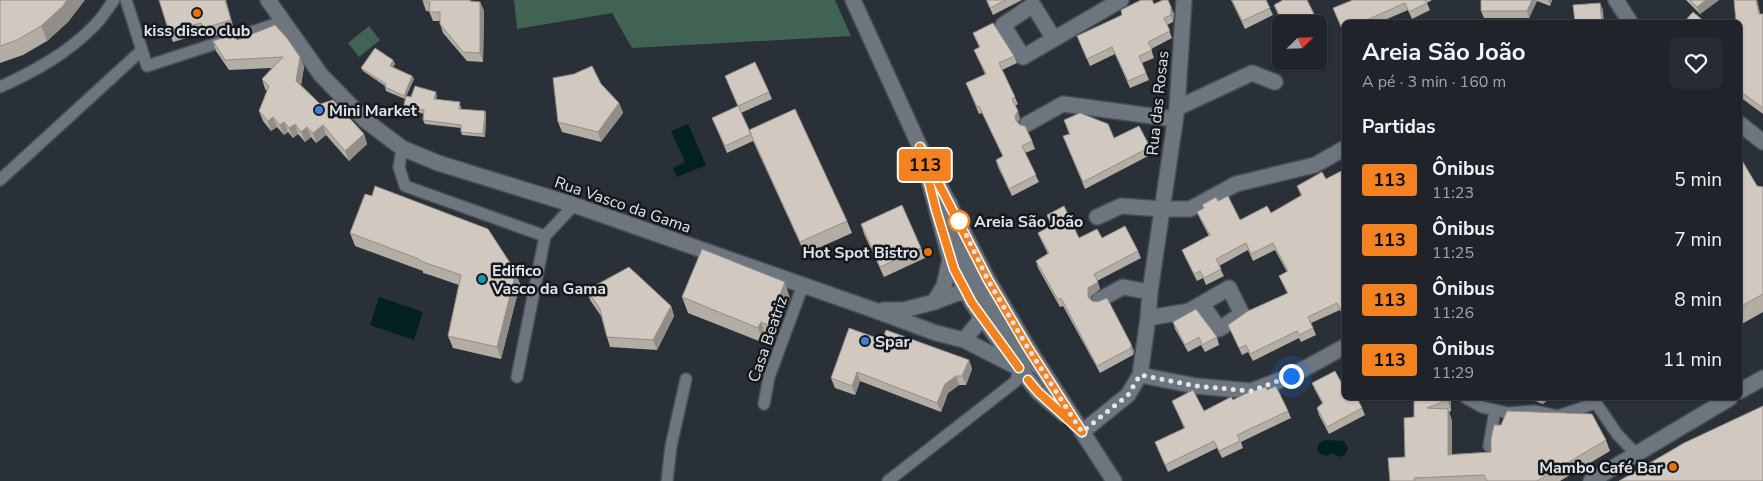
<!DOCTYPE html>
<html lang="pt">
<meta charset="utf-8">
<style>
:root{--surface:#20242a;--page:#282c32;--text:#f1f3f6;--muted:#a2a4a8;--line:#3d4147}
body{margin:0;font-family:"Nunito Sans",sans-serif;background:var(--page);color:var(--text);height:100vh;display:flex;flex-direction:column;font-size:19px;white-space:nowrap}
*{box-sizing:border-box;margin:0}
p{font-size:16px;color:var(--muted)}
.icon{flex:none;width:28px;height:28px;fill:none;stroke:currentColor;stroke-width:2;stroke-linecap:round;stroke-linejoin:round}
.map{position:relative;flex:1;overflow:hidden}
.details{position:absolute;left:1342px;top:20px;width:400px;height:380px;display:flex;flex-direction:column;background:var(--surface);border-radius:8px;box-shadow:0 1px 4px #0004,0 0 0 1px var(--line)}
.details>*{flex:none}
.badge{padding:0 10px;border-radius:4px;font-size:18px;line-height:32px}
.needle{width:32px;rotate:67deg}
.tools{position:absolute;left:1272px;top:15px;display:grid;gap:10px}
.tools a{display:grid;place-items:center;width:55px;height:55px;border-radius:8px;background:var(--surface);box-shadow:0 1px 4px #0004,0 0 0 1px var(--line);font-size:25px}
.you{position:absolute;width:25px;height:25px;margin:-12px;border:4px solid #fff;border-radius:50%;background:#1a73e8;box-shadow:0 0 0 8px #1a73e833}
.map>.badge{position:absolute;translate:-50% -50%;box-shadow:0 0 0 2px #fff}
h2{padding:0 20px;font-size:19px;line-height:45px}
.round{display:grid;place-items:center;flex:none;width:52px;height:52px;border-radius:8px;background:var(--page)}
.head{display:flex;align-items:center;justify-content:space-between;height:85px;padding:0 20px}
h1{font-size:24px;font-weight:700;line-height:38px}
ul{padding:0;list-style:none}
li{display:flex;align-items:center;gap:15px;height:60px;padding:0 20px}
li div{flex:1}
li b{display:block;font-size:19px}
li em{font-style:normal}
li .badge{min-width:55px;font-weight:700;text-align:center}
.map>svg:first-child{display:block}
.green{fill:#416353}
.water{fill:#002021}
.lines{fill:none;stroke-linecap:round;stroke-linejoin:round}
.lane-casing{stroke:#484d54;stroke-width:14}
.street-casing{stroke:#484d54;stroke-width:18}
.secondary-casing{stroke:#484d54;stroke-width:18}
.lane{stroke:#6d757e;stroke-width:11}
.street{stroke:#6d757e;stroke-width:15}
.secondary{stroke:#6d757e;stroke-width:15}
.wall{fill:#b4ada4}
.shaded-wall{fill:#928d86}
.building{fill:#d1c9bf;stroke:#928d86}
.line-casing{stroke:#fff;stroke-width:11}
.line{stroke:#f58220;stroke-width:8}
.walk{stroke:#e1e5ea;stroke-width:5;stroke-dasharray:0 9}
.food-dot{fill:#e8710a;stroke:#15181c;stroke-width:2}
.shop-dot{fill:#3f7fe0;stroke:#15181c;stroke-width:2}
.stop-dot{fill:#fff;stroke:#f58220;stroke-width:2.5}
.culture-dot{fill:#0f9aa8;stroke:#15181c;stroke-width:2}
.labels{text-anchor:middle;stroke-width:5;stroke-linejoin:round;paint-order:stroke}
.poi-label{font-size:16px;font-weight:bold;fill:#e1e5ea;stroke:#15181c;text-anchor:start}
.street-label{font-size:16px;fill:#e1e5ea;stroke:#15181c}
.stop-label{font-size:16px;font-weight:bold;fill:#e1e5ea;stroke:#15181c;text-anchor:start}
</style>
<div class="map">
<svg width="1763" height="481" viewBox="0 0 1763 481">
<rect width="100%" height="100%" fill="#2a3038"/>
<path class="green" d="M514,0H835L851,36L632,48L612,13L517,29Z
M369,26L380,40L359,57L348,43Z"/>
<path class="water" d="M688,124L706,165L677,177L673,168L685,162L671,131Z
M379,297L423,312L414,340L370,325Z
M1325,440L1344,441L1348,448L1345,455L1340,457L1332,453L1326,456L1320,454L1317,449L1319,443Z"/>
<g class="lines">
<defs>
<path id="lane" d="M126,0L147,66L282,22
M0,87C35,71 68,53 95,25C102,18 108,8 114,0
M402,148L399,167L405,186L545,236L574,205
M0,180L142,50
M517,377L545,236
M1466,398L1482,407L1508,413L1534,411L1558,416L1596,403L1617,434L1636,454
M764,404L769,377L803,285
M1489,446L1495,410
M667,481L671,446L686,379
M888,481L1016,381L1019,368"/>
<path id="street" d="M268,0L321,75L365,120L402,148L438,163L574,205L874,310L936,333L964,340L1019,368
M1616,0L1630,22
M1054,39L1033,5L1003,25L1023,57L1121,0
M1177,108L1252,73L1275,82
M1027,124L1063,104L1174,119
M1740,124L1763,142
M950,204V225L984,307L978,323L964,340
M1097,217L1121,206L1162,209H1190L1236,184L1315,165L1345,148
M1099,300L1123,287L1150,292
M934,302L958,293L980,294L1022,354L1038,366
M883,310H904L934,302L944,286L950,259
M1148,318L1189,311L1229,288L1242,314L1219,329L1202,304
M1140,375L1196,386L1251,391L1291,376L1344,347
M1740,391L1763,378
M1082,432L1128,395L1140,375L1148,318L1150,292L1177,108L1184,0
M1591,481L1730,398"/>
<path id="secondary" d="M853,0L920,147L988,280L1028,348L1114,481
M926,170L950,259L972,303L1016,364L1038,392L1065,415"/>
</defs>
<use href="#lane" class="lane-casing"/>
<use href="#street" class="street-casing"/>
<use href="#secondary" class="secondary-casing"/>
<use href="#lane" class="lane"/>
<use href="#street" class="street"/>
<use href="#secondary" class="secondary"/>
</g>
<path class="wall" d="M0,0L69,21L47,41L23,55L0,63Z
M226,0L234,30L208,38L204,33L173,42L169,32Z
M986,0H1022L993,15Z
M1231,0H1266L1273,15L1245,29Z
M1353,0H1432L1427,3L1430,10L1412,19L1408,10L1380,22H1345V37L1333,8Z
M1481,0H1552L1550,6L1537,1L1529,18H1484L1481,11Z
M1686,0H1719L1700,14Z
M1734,0H1757L1760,14H1763V114L1740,97V22Z
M423,2H480L484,11L483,62L467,61L443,33L440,24V21H433L429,11H426Z
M1154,4L1171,7L1174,14L1173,22L1167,25L1172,38L1151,49L1154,58L1142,63L1149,80L1130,88L1115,54L1090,66L1077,36L1122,15Z
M1274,5L1314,14L1317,21L1311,24H1282Z
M973,33L1014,56L1017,63L1002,70L1018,104L1015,106L1020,118L1018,123L1032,141L1035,149L1025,153L1039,182L1012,196L998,167L996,160L1003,157L982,113L979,114L966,83L985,74L974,50L979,47Z
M237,40L300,57L304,67L301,85L320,104L364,134L367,144L349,161L326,135L316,143L311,137L305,142L298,134L293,138L288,132L284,135L277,127L271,131L263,121L259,111L267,91L265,89L262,79L272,68L229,70L216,51L213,41Z
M393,60L395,64L393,67L412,76L414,79L406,96L411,97L437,96L436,99L461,106V109L485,111L486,115L485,137L462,135L461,132V128L425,124L423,120L424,114L406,108L404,105L406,96L405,99L386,91L385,87V86L363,71L361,68Z
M725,76L769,92L772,99L741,113L749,130L847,221L852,233L805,254L753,141L727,153L712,118L738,106Z
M601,84L619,103L623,113L601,142L562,132L558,122Z
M1064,120L1114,138L1150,147L1152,154L1085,189L1063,136L1069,134Z
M1740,157L1757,186L1763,187V312L1740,325Z
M1345,169V319L1340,310L1311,323L1316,335L1301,342L1299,338L1253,361L1248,352L1242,355L1228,325L1287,293L1279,276L1287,272L1275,250L1253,261L1248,250L1219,266L1224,276L1206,285L1203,278L1197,281L1185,257L1182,250L1209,236L1200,219L1197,212L1218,201L1240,220L1271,213L1301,196L1297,186L1326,179Z
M1047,215L1079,238H1102L1138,251L1141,258L1097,281L1100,289L1091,296V300L1131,344L1134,351L1133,355L1100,373L1063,306L1060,307L1038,268L1036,261L1048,254L1041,240L1038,233L1051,225Z
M861,224L921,248L925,258L884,277L864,234Z
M350,233L520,284L501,359L453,348L448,336L459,285L430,275L423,273V271L355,246Z
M587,290L671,306L674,316L657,350L610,347L607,337L601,316L590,300Z
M682,297L790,298L774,340L766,337L764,343L688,313Z
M1173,322L1217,337L1219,345L1205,352L1201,345L1188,352L1175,329Z
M882,340L969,360L972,369L966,385H959L948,393L941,412L860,381L855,395L835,388L831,378Z
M1312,383L1345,389L1362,408L1365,415L1329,434L1319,415L1317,408L1322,403L1315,390Z
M1267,390L1288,411L1291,418L1241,442L1243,448L1222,458L1217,448L1168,472L1155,442L1184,428L1172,401L1204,411Z
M1414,398H1451V411L1449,412L1452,421V454L1491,452L1606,440L1610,451L1560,481H1390L1405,457L1414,417Z
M1528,398H1549L1543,404Z"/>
<path class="shaded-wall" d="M67,0H85L69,21L47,41L41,26Z
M225,0H226L234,30Z
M1532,0H1536L1537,1L1529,18L1527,11Z
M1548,0H1552L1550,6Z
M1706,0H1719L1700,14L1697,7Z
M1756,0H1757L1758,3L1762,23L1759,14Z
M480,2L484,11L483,62L480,53Z
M1600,3L1603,10L1604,22H1602Z
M1171,7L1174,14L1173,22L1171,15Z
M300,57L304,67L300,90L296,81Z
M393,60L395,64L391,69L390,66Z
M412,76L414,79L405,99L404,96Z
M436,92L437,96L435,103L434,99Z
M619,103L623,113L601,142L598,132Z
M485,111L486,115L485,137L483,134Z
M1018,111L1020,118L1018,123L1016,121L1015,116Z
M273,117L277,127L271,131L268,121Z
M284,122L288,132L284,135L280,125Z
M295,124L298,134L293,138L289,128Z
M323,125L326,135L316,143L313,133Z
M307,127L311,137L305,142L301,132Z
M364,134L367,144L349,161L345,151Z
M516,272L520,284L501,359L497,347Z
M785,282L790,298L774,340L768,325Z
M1098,282L1100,289L1091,296V304L1088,297V288Z
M671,306L674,316L657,350L653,340Z
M761,322L766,337L764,343L758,328Z
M1131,344L1134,351L1133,355L1131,348Z
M969,360L972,369L966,385L962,376Z
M857,372L860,381L855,395L852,386Z
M956,376L959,385L948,393L941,412L937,403L945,384Z
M1447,398H1451V411L1447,400Z
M1541,398H1549L1543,404Z
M1448,409L1452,421V466L1448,455Z"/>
<path class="building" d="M0,0H67L63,6L41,26L17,40L0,46Z
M159,0H225L231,20L204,28L201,23L169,32Z
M423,0H470V1L480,2V53L463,52L440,24V12H429L430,2H423Z
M987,0H1006L990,8Z
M1141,0H1152L1154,4L1163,0H1168L1171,7V15L1164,18L1170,31L1148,42L1152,50L1139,56L1146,73L1128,81L1112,47L1087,59L1077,36L1122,15L1121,10Z
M1232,0H1266L1270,8L1242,21Z
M1283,0H1307L1314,14L1295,24H1284L1274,5Z
M1353,0H1425L1427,3L1409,12L1405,3L1362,22H1345V30L1343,31L1333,8Z
M1481,0H1532L1527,11H1481Z
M1690,0H1706L1697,7Z
M1734,0H1756L1759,14H1763V108L1740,91V22H1736Z
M1600,3L1602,22H1575L1573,5Z
M1693,12L1705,22H1684Z
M993,23L1014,56L999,63L1015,97L1012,99L1018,111L1015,116L1016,121L1020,125L1025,126L1032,141L1022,146L1036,175L1009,189L996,160L1003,156L979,106L977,107L966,83L986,74L974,50L980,47L973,33Z
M275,25L287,38L300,57L296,81L320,104L333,100L364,134L345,151L323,125L313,133L307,127L301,132L295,124L289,128L284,122L280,125L273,117L268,121L259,111L269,86L262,79L283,57L225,60L213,41L235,34L237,40Z
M375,48L393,60L390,66L412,76L404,96L385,87L386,84L361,68Z
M755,62L769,92L738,106L725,76Z
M592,66L601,84L619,103L598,132L558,122L553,78L574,74Z
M415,86L436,92L434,99L460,102L459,109L485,111L483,134L461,132V125L423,120L424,110L404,105L406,96L411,97Z
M738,106L751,134L749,130L751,134L725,146L712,118Z
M795,109L847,221L800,242L749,130Z
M1080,113L1108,124L1114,138L1139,126L1150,147L1083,182L1063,136L1070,134L1064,120Z
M1740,157L1757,186L1763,187V294L1740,307Z
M1345,169V317L1337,303L1308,317L1313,328L1299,335L1297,331L1250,354L1246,345L1239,348L1228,325L1248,311L1288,293L1279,276L1288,271L1273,243L1251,254L1246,243L1216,259L1221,269L1204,278L1200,271L1194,274L1182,250L1210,235L1197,212L1204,208L1202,205L1216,197L1218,201L1228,196L1240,220L1267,206L1271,213L1302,195L1297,186L1322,172L1326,179Z
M375,186L488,229L516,272L497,347L448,336L461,275L426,263L419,260V259L350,233L365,194L372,196Z
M902,205L921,248L880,267L861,224Z
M1064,206L1079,238L1097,229L1102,238L1125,226L1138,251L1094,274L1098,282L1088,288V297L1092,301L1097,302L1107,298L1131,344V348L1097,366L1061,298L1058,300L1036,261L1049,253L1038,233L1052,225L1047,215Z
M702,249L785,282L768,325L761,322L758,328L682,297Z
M629,267L671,306L653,340L607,337L600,309L587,290Z
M1196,309L1217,337L1202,345L1199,337L1185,345L1173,322Z
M849,328L882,340L886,330L969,360L962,376H956L945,384L937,403L857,372L852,386L831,378Z
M1335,371L1345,389V398H1357L1362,408L1327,427L1317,408L1323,403L1312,383Z
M1276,386L1288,411L1237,435L1240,441L1219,451L1214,441L1165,465L1155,442L1185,428L1172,401L1193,390L1204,411L1231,397L1233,400L1247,393L1266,387L1267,390Z
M1414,398H1447V400L1427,408L1448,409V455L1491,452V439L1494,425H1501L1507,411L1592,414L1606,440L1537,481H1487L1484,475L1414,478L1415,481H1390L1388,458L1405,457L1404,418L1414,417Z
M1763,406V481H1619L1684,443Z"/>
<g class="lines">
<defs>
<path id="line" d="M1019,368L972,303L954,269L936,210L920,147L988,280L1028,348L1082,432L1038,392L1028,380"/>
</defs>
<use href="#line" class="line-casing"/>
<use href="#line" class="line"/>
<path class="walk" d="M959,221L957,216L988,280L1028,348L1082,432L1128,395L1140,375L1196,386L1251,391L1291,376"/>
</g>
<g class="food-dot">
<circle cx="197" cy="13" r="5"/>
<circle cx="928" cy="252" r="5"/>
<circle cx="1673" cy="467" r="5"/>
</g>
<g class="shop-dot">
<circle cx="319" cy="110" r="5"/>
<circle cx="865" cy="341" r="5"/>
</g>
<circle class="stop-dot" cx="959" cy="221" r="10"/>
<circle class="culture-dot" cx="482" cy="279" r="5"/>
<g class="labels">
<g class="poi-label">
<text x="197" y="36" text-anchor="middle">kiss disco club</text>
<text x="329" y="116">Mini Market</text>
<text x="918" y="258" text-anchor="end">Hot Spot Bistro</text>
<text x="492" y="276">Edifico<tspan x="492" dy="18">Vasco da Gama</tspan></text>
<text x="875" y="347">Spar</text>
<text x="1663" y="473" text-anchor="end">Mambo Café Bar</text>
</g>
<g class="street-label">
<text transform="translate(1157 103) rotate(-84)" y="6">Rua das Rosas</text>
<text transform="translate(623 204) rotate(19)" y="6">Rua Vasco da Gama</text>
<text transform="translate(767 339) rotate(-71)" y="6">Casa Beatriz</text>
</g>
<g class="stop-label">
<text x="974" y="227">Areia São João</text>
</g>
</g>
</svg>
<div class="tools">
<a><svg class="needle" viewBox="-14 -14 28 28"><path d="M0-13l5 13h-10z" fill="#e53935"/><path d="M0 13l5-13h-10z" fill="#a2a4a8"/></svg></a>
</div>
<div class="you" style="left:1291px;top:376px"></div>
<b class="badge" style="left:925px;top:165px;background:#f58220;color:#111">113</b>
<section class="details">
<div class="head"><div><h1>Areia São João</h1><p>A pé · 3 min · 160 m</p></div><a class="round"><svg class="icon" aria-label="heart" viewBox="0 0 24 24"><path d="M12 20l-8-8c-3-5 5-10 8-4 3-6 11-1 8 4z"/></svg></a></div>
<h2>Partidas</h2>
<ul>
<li><span class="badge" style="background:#f58220;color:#111">113</span><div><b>Ônibus</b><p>11:23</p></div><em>5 min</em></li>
<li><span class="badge" style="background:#f58220;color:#111">113</span><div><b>Ônibus</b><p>11:25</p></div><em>7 min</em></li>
<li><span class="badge" style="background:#f58220;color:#111">113</span><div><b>Ônibus</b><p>11:26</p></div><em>8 min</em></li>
<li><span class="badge" style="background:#f58220;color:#111">113</span><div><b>Ônibus</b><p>11:29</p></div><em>11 min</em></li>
</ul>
</section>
</div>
